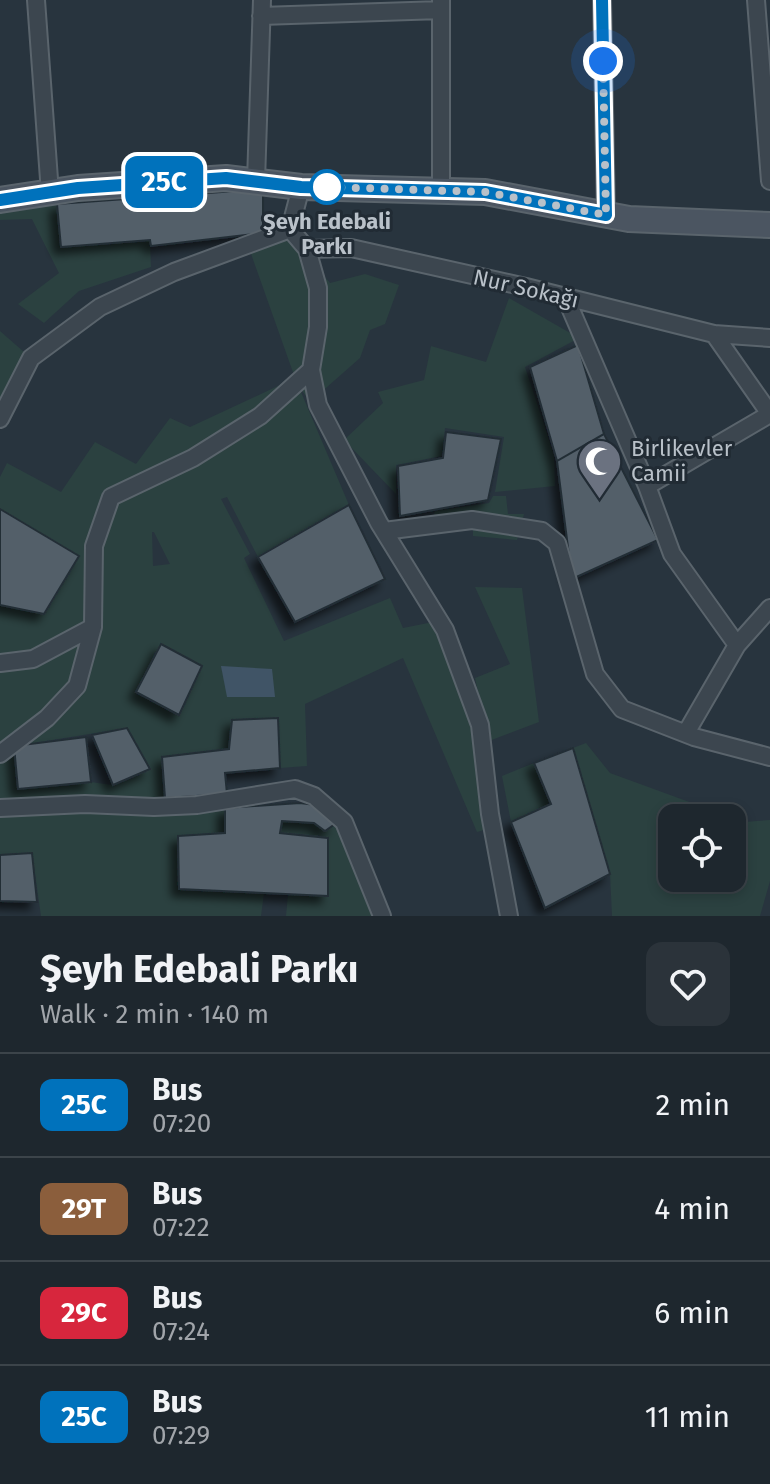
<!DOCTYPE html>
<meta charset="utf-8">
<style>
:root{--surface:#1e272e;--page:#2b333a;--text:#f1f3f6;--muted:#a1a5aa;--line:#3c444a}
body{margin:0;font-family:"Fira Sans",sans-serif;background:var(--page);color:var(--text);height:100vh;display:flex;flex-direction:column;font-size:30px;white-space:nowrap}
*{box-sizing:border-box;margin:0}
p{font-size:26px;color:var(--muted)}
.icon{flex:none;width:44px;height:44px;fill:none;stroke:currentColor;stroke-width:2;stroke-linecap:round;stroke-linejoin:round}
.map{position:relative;height:916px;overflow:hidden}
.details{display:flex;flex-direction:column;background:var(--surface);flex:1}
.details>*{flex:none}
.badge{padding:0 16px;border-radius:12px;font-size:28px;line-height:52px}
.controls{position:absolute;left:658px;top:804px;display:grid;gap:16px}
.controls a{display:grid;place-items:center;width:88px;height:88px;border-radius:16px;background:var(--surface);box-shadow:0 4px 12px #0003,0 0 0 2px var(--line);font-size:40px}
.you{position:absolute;width:40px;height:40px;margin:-20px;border:6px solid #fff;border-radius:50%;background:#1a73e8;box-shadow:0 0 0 12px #1a73e833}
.map>.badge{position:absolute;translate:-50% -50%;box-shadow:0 0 0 4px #fff}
.round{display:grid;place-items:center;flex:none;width:84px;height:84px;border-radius:16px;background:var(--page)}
.overview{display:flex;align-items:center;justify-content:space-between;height:136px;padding:0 40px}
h1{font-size:38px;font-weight:700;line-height:60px}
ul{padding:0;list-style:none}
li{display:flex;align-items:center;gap:24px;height:104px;padding:0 40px;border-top:2px solid var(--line)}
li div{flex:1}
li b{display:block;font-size:30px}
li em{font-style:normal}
li .badge{min-width:88px;font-weight:700;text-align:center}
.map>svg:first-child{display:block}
.green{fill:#2b4140;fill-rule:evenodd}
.water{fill:#405466}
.building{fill:#525f69;stroke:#232d36;stroke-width:2;filter:url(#shadow)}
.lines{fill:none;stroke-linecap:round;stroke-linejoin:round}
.street-casing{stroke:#5a646c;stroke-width:20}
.secondary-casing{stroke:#5a646c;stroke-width:28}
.street{stroke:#3c464f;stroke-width:16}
.secondary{stroke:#4b5561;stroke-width:24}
.line-casing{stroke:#fff;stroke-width:18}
.line{stroke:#0072bc;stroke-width:12}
.walk{stroke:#b9c1c9;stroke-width:8;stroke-dasharray:0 14.4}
.stop-dot{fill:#fff;stroke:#0072bc;stroke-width:4}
.labels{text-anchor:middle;stroke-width:6;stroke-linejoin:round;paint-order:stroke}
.stop-label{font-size:22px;font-weight:bold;fill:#b9c1c9;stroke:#212b34}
.street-label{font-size:22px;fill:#b9c1c9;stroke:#212b34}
.poi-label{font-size:22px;fill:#b9c1c9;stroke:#212b34;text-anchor:start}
</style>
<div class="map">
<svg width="770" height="916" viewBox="0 0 770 916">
<defs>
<filter id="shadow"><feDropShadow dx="-7" dy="7" stdDeviation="4" flood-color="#0009"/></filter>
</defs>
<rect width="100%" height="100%" fill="#28343e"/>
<path class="green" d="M57,204L61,247L150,240L151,267L79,291L44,323L18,304L59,273L32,219L0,220V206Z
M275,237L298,245L330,283L365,274L399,285L385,324L370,330L360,358L310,402L298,385L349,505L258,557L227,497L221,499L250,554L244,558L284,641L390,598L403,628L433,622L463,688L477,759L498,826L477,832L403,658L305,704L307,766L280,768L277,718L232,720L229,749L162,757L165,798L227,794L225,833L178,837L179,888L264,893L261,916H41L32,853L0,855V753L3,744L0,743V605L44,614L79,556L0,509V477L7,463L61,492L95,442L136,464L170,418L190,427L295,378L250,251ZM152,532H154L170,564L153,566ZM161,644L202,666L178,714L136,692ZM127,728L150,769L112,785L91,782L18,788L15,746Z
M509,298L579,338L525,367L554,455L555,486L495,492L504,437L445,428L442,456L396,465V494L344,440L383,403L378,392L424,380L431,346L486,362Z
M0,331L32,359L0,414Z
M493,496H506L508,514H524L517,540L473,536V520L433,518L435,511L489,503Z
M475,587L522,588L539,722L489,741L475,678L510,664Z
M586,743L610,773L744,822L770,820V881L760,916H612L610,874L573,748ZM672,818H732V878H672Z
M534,763L551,804L511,822L502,776Z
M282,821L335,824L354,850L379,916H286L288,894L328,896V838L280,833Z"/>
<path class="water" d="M221,666L272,669L275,697H227Z"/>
<path class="building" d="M263,189V233L151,246L150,240L61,247L57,204Z
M578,345L604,434L557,461L530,367Z
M446,432L501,439L488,500L400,516L398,466L443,458Z
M604,434L658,540L572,579L557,461Z
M349,505L385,579L295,622L258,557Z
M0,509L79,556L44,614L0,605Z
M161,644L202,666L179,715L136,692Z
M278,718L280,768L225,773L227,794L165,798L162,757L229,749L232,720Z
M127,728L150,769L113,785L92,735Z
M86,737L91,782L18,789L14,746Z
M573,748L610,874L545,908L511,822L551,804L534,763Z
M300,803L316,805L335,824L325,831L314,823L282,821L280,833L328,838V896L179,889L178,836L225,833V808Z
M32,853L37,902L0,901V855Z"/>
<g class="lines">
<defs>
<path id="street" d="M36,0L50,193
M602,0L606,215
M756,0L770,181
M261,16L441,10
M256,181L262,0
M441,191V0
M290,229L307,249L351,248L526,287L714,334L770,338
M307,249L318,288V327L311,370L318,405L379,523L445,630L480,725L490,814L509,916
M565,296L647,486L672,554L737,645L770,608
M714,334L770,414
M0,419L31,358L100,307L174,272L290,229L301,187
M647,486L770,414
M384,531L472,520L542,531L557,543L595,674L622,709L694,737L770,757
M0,663L33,659L93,627L94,546L111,497L193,458L260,416L311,370
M686,733L737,645
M0,754L47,718L77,686L93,627
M0,808L85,804L154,807L197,805L295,789L314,796L344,822L382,916"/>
<path id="secondary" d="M0,200L78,188L226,178L301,187L485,192L629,219L770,225"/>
</defs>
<use href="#street" class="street-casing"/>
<use href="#secondary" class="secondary-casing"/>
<use href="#street" class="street"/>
<use href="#secondary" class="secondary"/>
</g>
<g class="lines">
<defs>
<path id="line" d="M0,200L78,188L226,178L301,187L485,192L606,215L602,0"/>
</defs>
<use href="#line" class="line-casing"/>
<use href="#line" class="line"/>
<path class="walk" d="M327,187L485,192L606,215L603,61"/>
</g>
<defs>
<symbol id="mosque-pin" viewBox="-11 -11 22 30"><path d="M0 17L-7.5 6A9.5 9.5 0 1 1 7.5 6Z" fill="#6b7280" stroke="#212b34"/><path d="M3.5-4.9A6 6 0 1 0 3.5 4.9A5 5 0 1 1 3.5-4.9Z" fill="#fff"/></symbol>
</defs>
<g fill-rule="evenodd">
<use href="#mosque-pin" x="574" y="436" width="51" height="69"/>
</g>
<circle class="stop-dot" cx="327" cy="187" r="16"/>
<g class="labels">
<g class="stop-label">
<text x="327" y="229">Şeyh Edebali<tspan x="327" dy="25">Parkı</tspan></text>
</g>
<g class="street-label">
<text transform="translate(526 288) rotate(13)" y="8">Nur Sokağı</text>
</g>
<g class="poi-label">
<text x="631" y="456">Birlikevler<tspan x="631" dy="25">Camii</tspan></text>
</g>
</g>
</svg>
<div class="controls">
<a><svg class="icon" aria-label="locate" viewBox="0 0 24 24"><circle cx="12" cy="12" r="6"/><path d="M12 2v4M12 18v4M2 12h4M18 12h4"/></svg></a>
</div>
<div class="you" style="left:603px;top:61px"></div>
<b class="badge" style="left:164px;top:182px;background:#0072bc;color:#fff">25C</b>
</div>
<section class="details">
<div class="overview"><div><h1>Şeyh Edebali Parkı</h1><p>Walk · 2 min · 140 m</p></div><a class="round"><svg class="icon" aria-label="heart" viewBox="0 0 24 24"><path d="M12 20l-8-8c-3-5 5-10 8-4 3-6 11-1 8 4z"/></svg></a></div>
<ul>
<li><span class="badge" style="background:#0072bc;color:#fff">25C</span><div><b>Bus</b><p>07:20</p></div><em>2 min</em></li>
<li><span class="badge" style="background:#8b5e3c;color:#fff">29T</span><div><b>Bus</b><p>07:22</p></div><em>4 min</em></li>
<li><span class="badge" style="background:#d7263d;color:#fff">29C</span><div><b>Bus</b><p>07:24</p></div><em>6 min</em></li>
<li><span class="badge" style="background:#0072bc;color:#fff">25C</span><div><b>Bus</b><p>07:29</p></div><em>11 min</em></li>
</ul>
</section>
